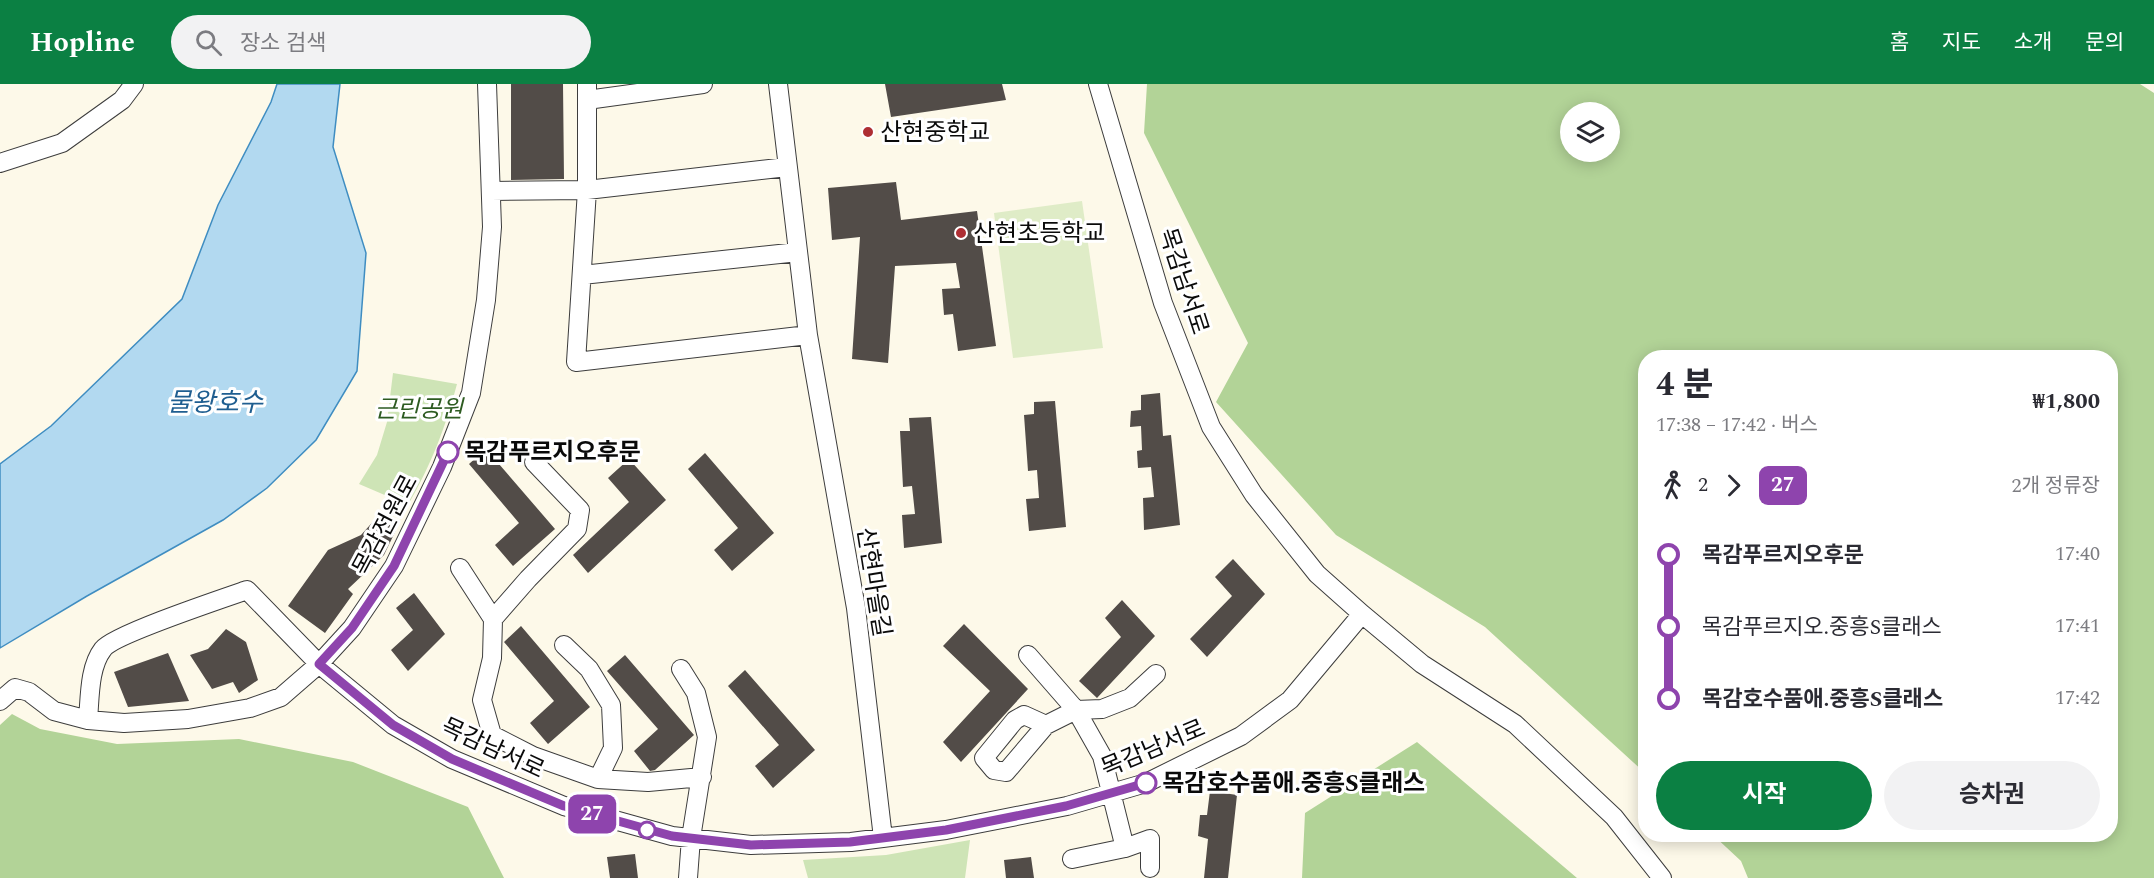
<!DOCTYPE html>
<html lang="ko">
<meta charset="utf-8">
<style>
:root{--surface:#fff;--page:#f2f2f3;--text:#2b2b33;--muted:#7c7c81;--accent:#0b8043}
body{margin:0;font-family:Spectral,"Noto Sans KR",serif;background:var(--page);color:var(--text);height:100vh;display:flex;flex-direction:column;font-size:22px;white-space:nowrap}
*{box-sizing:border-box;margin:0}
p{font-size:20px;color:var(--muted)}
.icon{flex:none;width:33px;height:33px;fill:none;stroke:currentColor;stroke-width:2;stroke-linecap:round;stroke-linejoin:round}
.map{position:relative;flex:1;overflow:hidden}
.sheet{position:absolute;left:1638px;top:266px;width:480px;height:492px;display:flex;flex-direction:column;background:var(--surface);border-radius:24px;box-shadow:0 3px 15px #0003}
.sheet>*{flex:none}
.badge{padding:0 12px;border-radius:9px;font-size:21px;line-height:39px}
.tools{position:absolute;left:1560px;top:18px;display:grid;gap:12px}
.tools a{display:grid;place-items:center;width:60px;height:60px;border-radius:50%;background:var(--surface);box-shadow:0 3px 15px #0003;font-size:30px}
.map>.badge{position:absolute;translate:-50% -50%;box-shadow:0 0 0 3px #fff}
.legs{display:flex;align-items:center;gap:9px;height:66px;padding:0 18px;font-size:20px}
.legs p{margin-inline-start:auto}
.headline{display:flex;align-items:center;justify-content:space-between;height:102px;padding:0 18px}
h1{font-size:33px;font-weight:700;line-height:45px}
.action{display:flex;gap:12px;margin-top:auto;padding:12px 18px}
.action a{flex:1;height:69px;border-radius:36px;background:var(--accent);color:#fff;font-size:24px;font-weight:700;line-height:69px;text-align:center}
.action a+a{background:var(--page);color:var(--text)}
ul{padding:0 18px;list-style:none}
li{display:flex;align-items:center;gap:21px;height:72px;font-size:22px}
li i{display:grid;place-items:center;width:9px;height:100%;margin:0 8px;background:currentColor}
li i::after{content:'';width:15px;height:15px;margin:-8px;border:4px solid;border-radius:50%;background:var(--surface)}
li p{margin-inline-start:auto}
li:first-child i{background:linear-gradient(#0000 50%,currentColor 0)}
li:last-child i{background:linear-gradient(currentColor 50%,#0000 0)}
header{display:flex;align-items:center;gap:36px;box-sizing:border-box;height:84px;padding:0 30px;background:var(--accent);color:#fff}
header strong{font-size:28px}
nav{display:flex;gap:33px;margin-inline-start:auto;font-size:21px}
.search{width:420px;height:54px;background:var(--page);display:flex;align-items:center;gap:15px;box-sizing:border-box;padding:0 21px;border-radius:33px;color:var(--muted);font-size:22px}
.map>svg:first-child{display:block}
.green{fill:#cee4b6}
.forest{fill:#b2d397;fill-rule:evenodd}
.pitch{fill:#dfecc7}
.water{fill:#b2d9f0;stroke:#3f8dc1;stroke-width:1.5}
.building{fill:#524c48}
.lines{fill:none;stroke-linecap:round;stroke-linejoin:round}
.minor-casing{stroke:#3d3d3d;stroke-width:20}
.minor{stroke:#fff;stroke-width:18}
.line-1-casing{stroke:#fff;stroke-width:14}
.line-1{stroke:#8e44ad;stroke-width:9}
.poi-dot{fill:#ae2f34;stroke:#fff;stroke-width:2}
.stop-1-dot{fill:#fff;stroke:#8e44ad;stroke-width:3}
.labels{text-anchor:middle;stroke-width:6;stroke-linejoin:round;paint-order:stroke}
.poi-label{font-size:24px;fill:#0a0a0a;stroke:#fff;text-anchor:start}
.street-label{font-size:24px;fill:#0a0a0a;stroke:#fff}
.park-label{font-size:24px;font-style:italic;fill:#2d5b21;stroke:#fff}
.stop-label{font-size:24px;font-weight:bold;fill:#0a0a0a;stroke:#fff;text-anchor:start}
.water-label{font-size:26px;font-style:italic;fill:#1f5e90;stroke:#fff}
</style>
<header>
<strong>Hopline</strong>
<div class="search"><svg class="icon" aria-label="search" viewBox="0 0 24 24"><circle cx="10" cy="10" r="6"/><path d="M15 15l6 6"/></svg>장소 검색</div>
<nav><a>홈</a><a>지도</a><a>소개</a><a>문의</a></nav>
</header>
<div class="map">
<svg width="2154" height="794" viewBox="0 0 2154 794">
<rect width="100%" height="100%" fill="#fdf9e9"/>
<path class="green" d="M393,289L457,300C445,345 431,381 408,421L359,400L377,371L387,338Z
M970,756L965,794H808L803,776L886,771Z"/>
<path class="forest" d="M1147,0H2140L2154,9V794H1748L1741,777L1712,750H2110V273H1646L1645,689L1485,543L1336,451L1216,318L1248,259L1144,49ZM1570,28H1610V68H1570Z
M12,630L40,645L117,660L239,655L353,678L468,723L504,794H0V641Z
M1417,658L1577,794H1302L1305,729Z"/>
<path class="pitch" d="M1082,117L1103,264L1013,274L994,129Z"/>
<path class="water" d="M277,0H340L333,63L366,169L357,287L316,356L267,404L223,436L87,512L0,564V380L51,342L182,215L218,121L271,18Z"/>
<path class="building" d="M511,0H563L564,95L511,96Z
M885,0H1002L1006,16L891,33Z
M896,98L901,136L977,127L996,262L958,267L953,230L944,231L942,205L960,204L956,179L895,182L888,279L852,275L860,153L832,156L828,104Z
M1160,309L1163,352L1171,351L1180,441L1144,446L1143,414L1154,413L1151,383L1138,384L1137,367L1142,366L1141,342L1130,343L1131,327L1141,326V311Z
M1055,317L1066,443L1029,447L1026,415L1039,414L1037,386L1028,387L1024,331L1034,330V318Z
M931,333L942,459L904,464L902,431L915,430L912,402L903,403L900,347H910L909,334Z
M486,365L555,445L513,482L495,461L519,439L469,380Z
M705,369L774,449L732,487L714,466L738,444L688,385Z
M629,375L666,416L588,489L573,471L629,418L608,394Z
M378,432L396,446L384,471L348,505L353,510L325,549L288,522L328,466L361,451Z
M1233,475L1265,510L1207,573L1190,555L1232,512L1215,493Z
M414,509L445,550L408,587L391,566L413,546L396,524Z
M1122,516L1155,552L1097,614L1079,597L1121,553L1105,534Z
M964,540L1028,605L961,678L943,658L990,607L943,562Z
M521,542L590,623L548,660L530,639L554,617L504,558Z
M226,545L246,558L258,596L239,609L233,598L212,605L190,571L208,565Z
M168,569L189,617L128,623L114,588Z
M625,571L694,651L655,686L650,687L634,667L658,645L607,587Z
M745,586L815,666L773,704L755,682L779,661L728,602Z
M1210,707L1237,711L1228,794H1204L1208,755L1198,752L1200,731H1207Z
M635,770L638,794H610L607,773Z
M1031,773L1034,794H1006L1004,776Z"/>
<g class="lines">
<defs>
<path id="minor" d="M587,0V106L576,278L808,251L778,0
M587,16L703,0
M0,79L62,59L122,16L134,0
M491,107L587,106L787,83
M582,191L798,168
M808,251L856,524L883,754
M460,484L493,535L492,574L482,616L492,651L533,672L598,695L648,698L702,693
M1362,530L1422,580L1515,640L1614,733L1662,794
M493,535L528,495L577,445L580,426L534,378
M564,561L589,585L611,621L613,664L598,695
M1028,571L1076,626L1102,672L1125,764L1072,775
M681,585L696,609L707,653L691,754L688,794
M0,617L15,604L29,608L54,627L88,636L124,639L188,635L250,624L281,613L319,580L352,544L394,482L442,383L471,309L486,216L492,143L487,0
M88,636C90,613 89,583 103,565C113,551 224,514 247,506L319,580L393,641L452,675L564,722L672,752L751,761L851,758L946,746L1067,722L1146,699L1241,652L1290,616L1362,530L1317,490L1254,411L1211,343L1163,219L1098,0
M1046,641L1024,631L1015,636L984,674L994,686L1006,688L1046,641L1076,626L1102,625L1130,614L1156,590
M1125,764L1150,755V784"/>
</defs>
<use href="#minor" class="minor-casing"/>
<use href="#minor" class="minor"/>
</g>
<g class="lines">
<defs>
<path id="line-1" d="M448,368L394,482L352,544L319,580L393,641L452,675L564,722L672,752L751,761L850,758L946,746L1066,722L1146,699"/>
</defs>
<use href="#line-1" class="line-1-casing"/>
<use href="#line-1" class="line-1"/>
</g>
<g class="poi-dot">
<circle cx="868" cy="48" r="6"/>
<circle cx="961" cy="149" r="6"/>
</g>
<g class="stop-1-dot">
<circle cx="448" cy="368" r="10"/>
<circle cx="1146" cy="699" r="10"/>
<circle cx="647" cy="746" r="8"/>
</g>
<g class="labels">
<g class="poi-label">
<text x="880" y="56">산현중학교</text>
<text x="973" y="157">산현초등학교</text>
</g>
<g class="street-label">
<text transform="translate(1184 197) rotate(72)" y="8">목감남서로</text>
<text transform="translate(385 441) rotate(-62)" y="8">목감전원로</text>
<text transform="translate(874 498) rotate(81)" y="8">산현마을길</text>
<text transform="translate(493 664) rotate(25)" y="8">목감남서로</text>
<text transform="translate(1153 664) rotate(-23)" y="8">목감남서로</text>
</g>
<g class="park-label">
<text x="419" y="333">근린공원</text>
</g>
<g class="stop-label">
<text x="464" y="376">목감푸르지오후문</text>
<text x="1162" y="707">목감호수품애.중흥S클래스</text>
</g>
<g class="water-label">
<text x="215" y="327">물왕호수</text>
</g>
</g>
</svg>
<div class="tools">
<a><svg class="icon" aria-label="layers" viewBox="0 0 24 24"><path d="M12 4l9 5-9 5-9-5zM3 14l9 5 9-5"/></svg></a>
</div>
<b class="badge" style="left:592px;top:730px;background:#8e44ad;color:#fff">27</b>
<section class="sheet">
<div class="headline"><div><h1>4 분</h1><p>17:38 – 17:42 · 버스</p></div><b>₩1,800</b></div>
<div class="legs"><svg class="icon" aria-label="walk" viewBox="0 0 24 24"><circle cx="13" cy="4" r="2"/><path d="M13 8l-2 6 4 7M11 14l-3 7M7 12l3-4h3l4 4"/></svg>2<svg class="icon" aria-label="forward" viewBox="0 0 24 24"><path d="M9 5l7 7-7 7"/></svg><b class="badge" style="background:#8e44ad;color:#fff">27</b><p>2개 정류장</p></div>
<ul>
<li><i style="color:#8e44ad"></i><b>목감푸르지오후문</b><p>17:40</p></li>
<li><i style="color:#8e44ad"></i><span>목감푸르지오.중흥S클래스</span><p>17:41</p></li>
<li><i style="color:#8e44ad"></i><b>목감호수품애.중흥S클래스</b><p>17:42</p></li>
</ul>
<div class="action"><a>시작</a><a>승차권</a></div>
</section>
</div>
